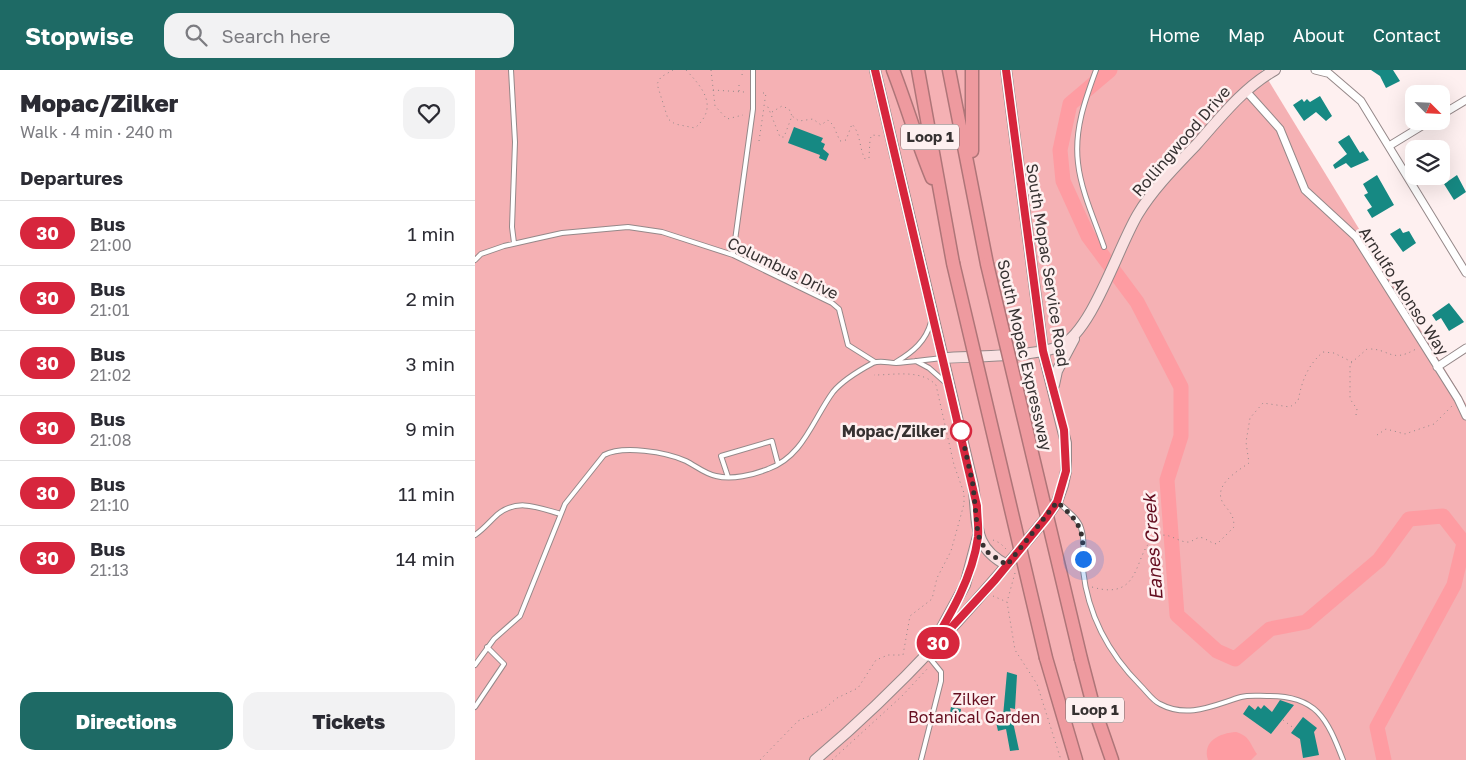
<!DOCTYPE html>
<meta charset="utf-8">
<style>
:root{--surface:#fff;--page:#f2f2f3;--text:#2b2b33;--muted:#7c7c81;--line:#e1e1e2;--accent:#1e6a65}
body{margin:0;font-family:"Golos Text",sans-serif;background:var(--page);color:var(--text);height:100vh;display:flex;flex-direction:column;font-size:19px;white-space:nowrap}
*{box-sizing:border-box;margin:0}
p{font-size:16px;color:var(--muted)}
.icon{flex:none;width:28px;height:28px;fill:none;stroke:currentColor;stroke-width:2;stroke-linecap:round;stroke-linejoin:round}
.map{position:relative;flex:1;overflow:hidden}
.side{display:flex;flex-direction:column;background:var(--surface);width:475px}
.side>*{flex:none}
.badge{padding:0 10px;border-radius:16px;font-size:18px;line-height:32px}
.needle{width:32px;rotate:114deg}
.tools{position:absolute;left:930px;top:15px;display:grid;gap:10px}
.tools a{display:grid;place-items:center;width:45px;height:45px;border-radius:10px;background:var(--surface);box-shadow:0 5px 20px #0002;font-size:25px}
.you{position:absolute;width:25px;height:25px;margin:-12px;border:4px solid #fff;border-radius:50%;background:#1a73e8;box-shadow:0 0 0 8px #1a73e833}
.map>.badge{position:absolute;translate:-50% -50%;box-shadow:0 0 0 2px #fff}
h2{padding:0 20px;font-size:19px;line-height:45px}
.round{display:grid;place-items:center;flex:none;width:52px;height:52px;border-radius:15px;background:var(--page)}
.head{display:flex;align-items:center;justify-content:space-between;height:85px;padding:0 20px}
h1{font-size:24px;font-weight:800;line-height:38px}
.cta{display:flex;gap:10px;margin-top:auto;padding:10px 20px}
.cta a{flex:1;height:58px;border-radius:15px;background:var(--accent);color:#fff;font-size:20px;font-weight:800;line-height:58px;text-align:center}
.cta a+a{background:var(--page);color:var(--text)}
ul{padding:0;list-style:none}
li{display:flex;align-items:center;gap:15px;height:65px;padding:0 20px;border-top:1px solid var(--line)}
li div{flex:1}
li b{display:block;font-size:19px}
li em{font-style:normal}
li .badge{min-width:55px;font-weight:700;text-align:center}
header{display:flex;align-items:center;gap:30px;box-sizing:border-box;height:70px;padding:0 25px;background:var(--accent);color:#fff}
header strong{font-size:24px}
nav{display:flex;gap:28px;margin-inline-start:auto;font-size:18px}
.search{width:350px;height:45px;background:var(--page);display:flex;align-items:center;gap:12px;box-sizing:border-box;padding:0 18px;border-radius:15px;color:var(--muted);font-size:19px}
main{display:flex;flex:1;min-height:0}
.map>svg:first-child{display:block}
.green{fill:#f5b1b4}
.water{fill:#fe9ca2}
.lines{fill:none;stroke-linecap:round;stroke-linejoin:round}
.river{stroke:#fe9ca2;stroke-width:15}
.building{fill:#168983}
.lane-casing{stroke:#958889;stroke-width:6}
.street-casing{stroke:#958889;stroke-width:9}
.secondary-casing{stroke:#958889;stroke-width:12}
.highway-casing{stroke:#ae7578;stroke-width:15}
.path{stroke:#928989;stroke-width:1;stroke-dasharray:1 4;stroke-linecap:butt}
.lane{stroke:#fff;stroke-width:4}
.street{stroke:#fff;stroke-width:7}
.secondary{stroke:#fae1e2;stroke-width:10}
.highway{stroke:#ee9a9f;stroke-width:12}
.highway-bridge-casing{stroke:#ae7578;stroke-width:15;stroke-linecap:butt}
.highway-bridge{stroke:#ee9a9f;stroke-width:12}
.line-casing{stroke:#fff;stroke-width:11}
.line{stroke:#d7263d;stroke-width:8}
.walk{stroke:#363131;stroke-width:5;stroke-dasharray:0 9}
.stop-dot{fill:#fff;stroke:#d7263d;stroke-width:2.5}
.labels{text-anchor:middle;stroke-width:5;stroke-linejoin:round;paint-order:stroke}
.shield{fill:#fef0f0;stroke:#726a6a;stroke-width:1}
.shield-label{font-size:15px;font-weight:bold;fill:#363131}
.street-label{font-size:16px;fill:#363131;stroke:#fef0f0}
.stop-label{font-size:16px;font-weight:bold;fill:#363131;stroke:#fef0f0;text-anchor:end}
.park-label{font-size:16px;fill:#660f20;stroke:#fef0f0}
.water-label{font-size:18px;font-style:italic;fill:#630c1e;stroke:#fef0f0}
</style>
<header>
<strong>Stopwise</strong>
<div class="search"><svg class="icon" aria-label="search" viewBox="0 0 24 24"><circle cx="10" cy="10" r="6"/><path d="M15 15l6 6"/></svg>Search here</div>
<nav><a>Home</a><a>Map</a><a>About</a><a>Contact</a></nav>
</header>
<main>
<section class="side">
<div class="head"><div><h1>Mopac/Zilker</h1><p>Walk · 4 min · 240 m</p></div><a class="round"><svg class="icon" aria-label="heart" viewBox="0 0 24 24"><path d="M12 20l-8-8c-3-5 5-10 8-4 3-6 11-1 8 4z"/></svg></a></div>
<h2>Departures</h2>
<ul>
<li><span class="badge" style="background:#d7263d;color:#fff">30</span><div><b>Bus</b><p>21:00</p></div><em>1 min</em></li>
<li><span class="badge" style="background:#d7263d;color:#fff">30</span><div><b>Bus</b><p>21:01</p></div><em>2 min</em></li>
<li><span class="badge" style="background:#d7263d;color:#fff">30</span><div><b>Bus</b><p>21:02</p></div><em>3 min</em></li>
<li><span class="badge" style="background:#d7263d;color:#fff">30</span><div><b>Bus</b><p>21:08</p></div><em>9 min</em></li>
<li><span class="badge" style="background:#d7263d;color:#fff">30</span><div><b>Bus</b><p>21:10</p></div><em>11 min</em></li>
<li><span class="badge" style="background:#d7263d;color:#fff">30</span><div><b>Bus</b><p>21:13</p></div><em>14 min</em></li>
</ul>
<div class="cta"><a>Directions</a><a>Tickets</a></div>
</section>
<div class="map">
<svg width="991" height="690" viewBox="0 0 991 690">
<rect width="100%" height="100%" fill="#fef0f0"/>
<path class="green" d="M0,0H787L991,334V690H0Z"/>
<path class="water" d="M761,662C775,666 775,674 782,684L776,690H733C727,671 745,663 761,662Z"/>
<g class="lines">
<path class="river" d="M635,0L595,34L585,80L588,111L613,166L662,232L706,317V366L692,410L702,545L742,581L760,589L795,559L831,552L904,490L934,449L968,446L989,473L979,515L902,657L909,690"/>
</g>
<path class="building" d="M896,0H918L925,11L911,18L905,6Z
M845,26L857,46L851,51L841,42L829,51L818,35L827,29L829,32L832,29L835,32Z
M319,57L348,68L346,72L350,74L348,79L354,84L351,91L344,88L345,85L313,73Z
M874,65L885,83L888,81L894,90L876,98L871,93L860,99L858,95L872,84L863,72Z
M902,105L919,135L897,148L892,140L897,137L889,125L893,123L888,114Z
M982,105L991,122L979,130L969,114Z
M925,158L928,163L934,161L941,173L928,182L915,164Z
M974,233L989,252L974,261L966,248L961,251L957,245Z
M532,602L542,605L540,639L535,638L544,680L535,681L531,659L523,661L520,648L528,646Z
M805,630L819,635L796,664L768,644L774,635L780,640L783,636L786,639L789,635L797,642Z
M476,637L486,639L485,650L474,648Z
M828,647L842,658L839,662L844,685L828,688L825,669L816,663Z"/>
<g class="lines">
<defs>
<path id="lane" d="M36,0L40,72L37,157L39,173
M621,0C610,30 599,60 603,93C606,121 620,151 629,177
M258,185L278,39V0
M0,190L6,184L29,176L60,169L87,163L153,157L187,162L258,185L357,233L364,239L373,275L400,292
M441,291L454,298L471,313
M421,292C438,282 451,271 456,252
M253,407L246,386L297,371L303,394
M584,433C591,440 603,448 606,458C611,472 607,486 608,500C613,545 634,584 666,616C672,622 678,631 685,634C713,649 739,635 766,627C774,625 783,626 792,626C841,625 852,648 868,690
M0,465C9,459 15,451 23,444C43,428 64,438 86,444
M0,595L19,569L45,546L90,434L129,385C148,375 191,382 211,391C221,396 230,404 241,406C257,410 278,405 293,399C328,387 338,349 358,322C367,311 385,300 398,293C405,290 414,293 421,293C436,292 451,290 466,288
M0,637L29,594L12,577
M446,690L466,611V602L453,586"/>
<path id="street" d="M840,0L852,3
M850,0L886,31L991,203
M771,21L805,59L830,120L881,167L983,329L991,346
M966,45L991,30
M914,76L955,51
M962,297L991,278"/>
<path id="secondary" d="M400,0L498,415C504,451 495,476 532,495
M469,288C498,286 561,287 585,276C617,262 643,177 663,144C678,119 700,97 721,75C745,48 768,18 800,0
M579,315L582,301L599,269
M460,570L490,515L503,466
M340,690C426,618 500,535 571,448L582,432L588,415L591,401V373L568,281L531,0"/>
<path id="highway" d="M418,0C432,36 442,72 457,108
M443,0L478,193
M474,0L512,194
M497,81V0
M571,588L601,690
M606,589L618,635L637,690"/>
</defs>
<use href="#lane" class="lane-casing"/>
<use href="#street" class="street-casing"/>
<use href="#secondary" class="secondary-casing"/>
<use href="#highway" class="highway-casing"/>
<path class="path" d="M198,0L186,7L182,14L193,49L200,54L220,58C244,37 228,18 211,0
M236,0L240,36L252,49L268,45
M267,5L268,0
M238,20L269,22
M264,21V15
M288,23H291L289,36L293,37L305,67H309L317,46L324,51L338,49L346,55L353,50L358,55L365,71L371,70L377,54C386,64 384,78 390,89L394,88L395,69L397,65L407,66
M297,42L307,36L314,39L317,46
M284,71L289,37
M881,345L882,339L875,329V294L892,279C915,278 915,294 941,279
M902,365L911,359L930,364L959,354L978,335
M518,470L525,473L533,481
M540,503L532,532L540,580L562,614L586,690
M617,517C672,533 656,476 684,466C694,462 704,473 714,472C719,471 722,466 728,468C733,470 736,473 742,474L759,457C759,447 756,443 750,436C735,417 761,402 774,393L771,372L775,348L788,333L815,337L823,331C827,311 832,296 848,282L859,283L877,292
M518,526L532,532
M463,587L471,579
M808,650L820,659
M285,690L323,651L349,639L362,628L383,618L401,590L413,585H428L435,546L457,529L462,508L476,481L489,434V423L479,395L461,315C446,299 419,305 399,305
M357,690L427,626L454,597"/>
<use href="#lane" class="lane"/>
<use href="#street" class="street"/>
<use href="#secondary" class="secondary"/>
<use href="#highway" class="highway"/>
<defs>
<path id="highway-bridge" d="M478,193L571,588
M512,194L606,589"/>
</defs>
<use href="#highway-bridge" class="highway-bridge-casing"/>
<use href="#highway-bridge" class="highway-bridge"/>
</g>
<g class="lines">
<defs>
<path id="line" d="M400,0L502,436C502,446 504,457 503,467C497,510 474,547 452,584L520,510L571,448L582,432L591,401L589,360L568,281L531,0"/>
</defs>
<use href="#line" class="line-casing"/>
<use href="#line" class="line"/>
<path class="walk" d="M486,361L498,415L503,465L511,481L532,495L582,432C604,451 609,459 608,489"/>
</g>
<circle class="stop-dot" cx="486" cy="361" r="10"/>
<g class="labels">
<g class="shield">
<rect x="426" y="54.5" width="58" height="25" rx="4"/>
<rect x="591" y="627.5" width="58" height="25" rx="4"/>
</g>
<g class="shield-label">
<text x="455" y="72">Loop 1</text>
<text x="620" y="645">Loop 1</text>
</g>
<g class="street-label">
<text transform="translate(706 71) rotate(-49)" y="6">Rollingwood Drive</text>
<text transform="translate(573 195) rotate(81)" y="6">South Mopac Service Road</text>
<text transform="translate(308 198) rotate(26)" y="6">Columbus Drive</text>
<text transform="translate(929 221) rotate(57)" y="6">Arnulfo Alonso Way</text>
<text transform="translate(550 285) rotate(77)" y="6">South Mopac Expressway</text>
</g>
<g class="stop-label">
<text x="471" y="367">Mopac/Zilker</text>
</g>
<g class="park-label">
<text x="499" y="635">Zilker<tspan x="499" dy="18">Botanical Garden</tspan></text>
</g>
<g class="water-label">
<text transform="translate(678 477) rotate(-94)" y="6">Eanes Creek</text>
</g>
</g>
</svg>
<div class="tools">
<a><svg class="needle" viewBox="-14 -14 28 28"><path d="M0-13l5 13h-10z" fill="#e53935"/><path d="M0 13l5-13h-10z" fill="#7c7c81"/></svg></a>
<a><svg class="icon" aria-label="layers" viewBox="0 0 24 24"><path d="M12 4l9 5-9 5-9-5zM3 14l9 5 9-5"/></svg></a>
</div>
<div class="you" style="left:608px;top:489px"></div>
<b class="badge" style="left:463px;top:573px;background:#d7263d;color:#fff">30</b>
</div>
</main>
